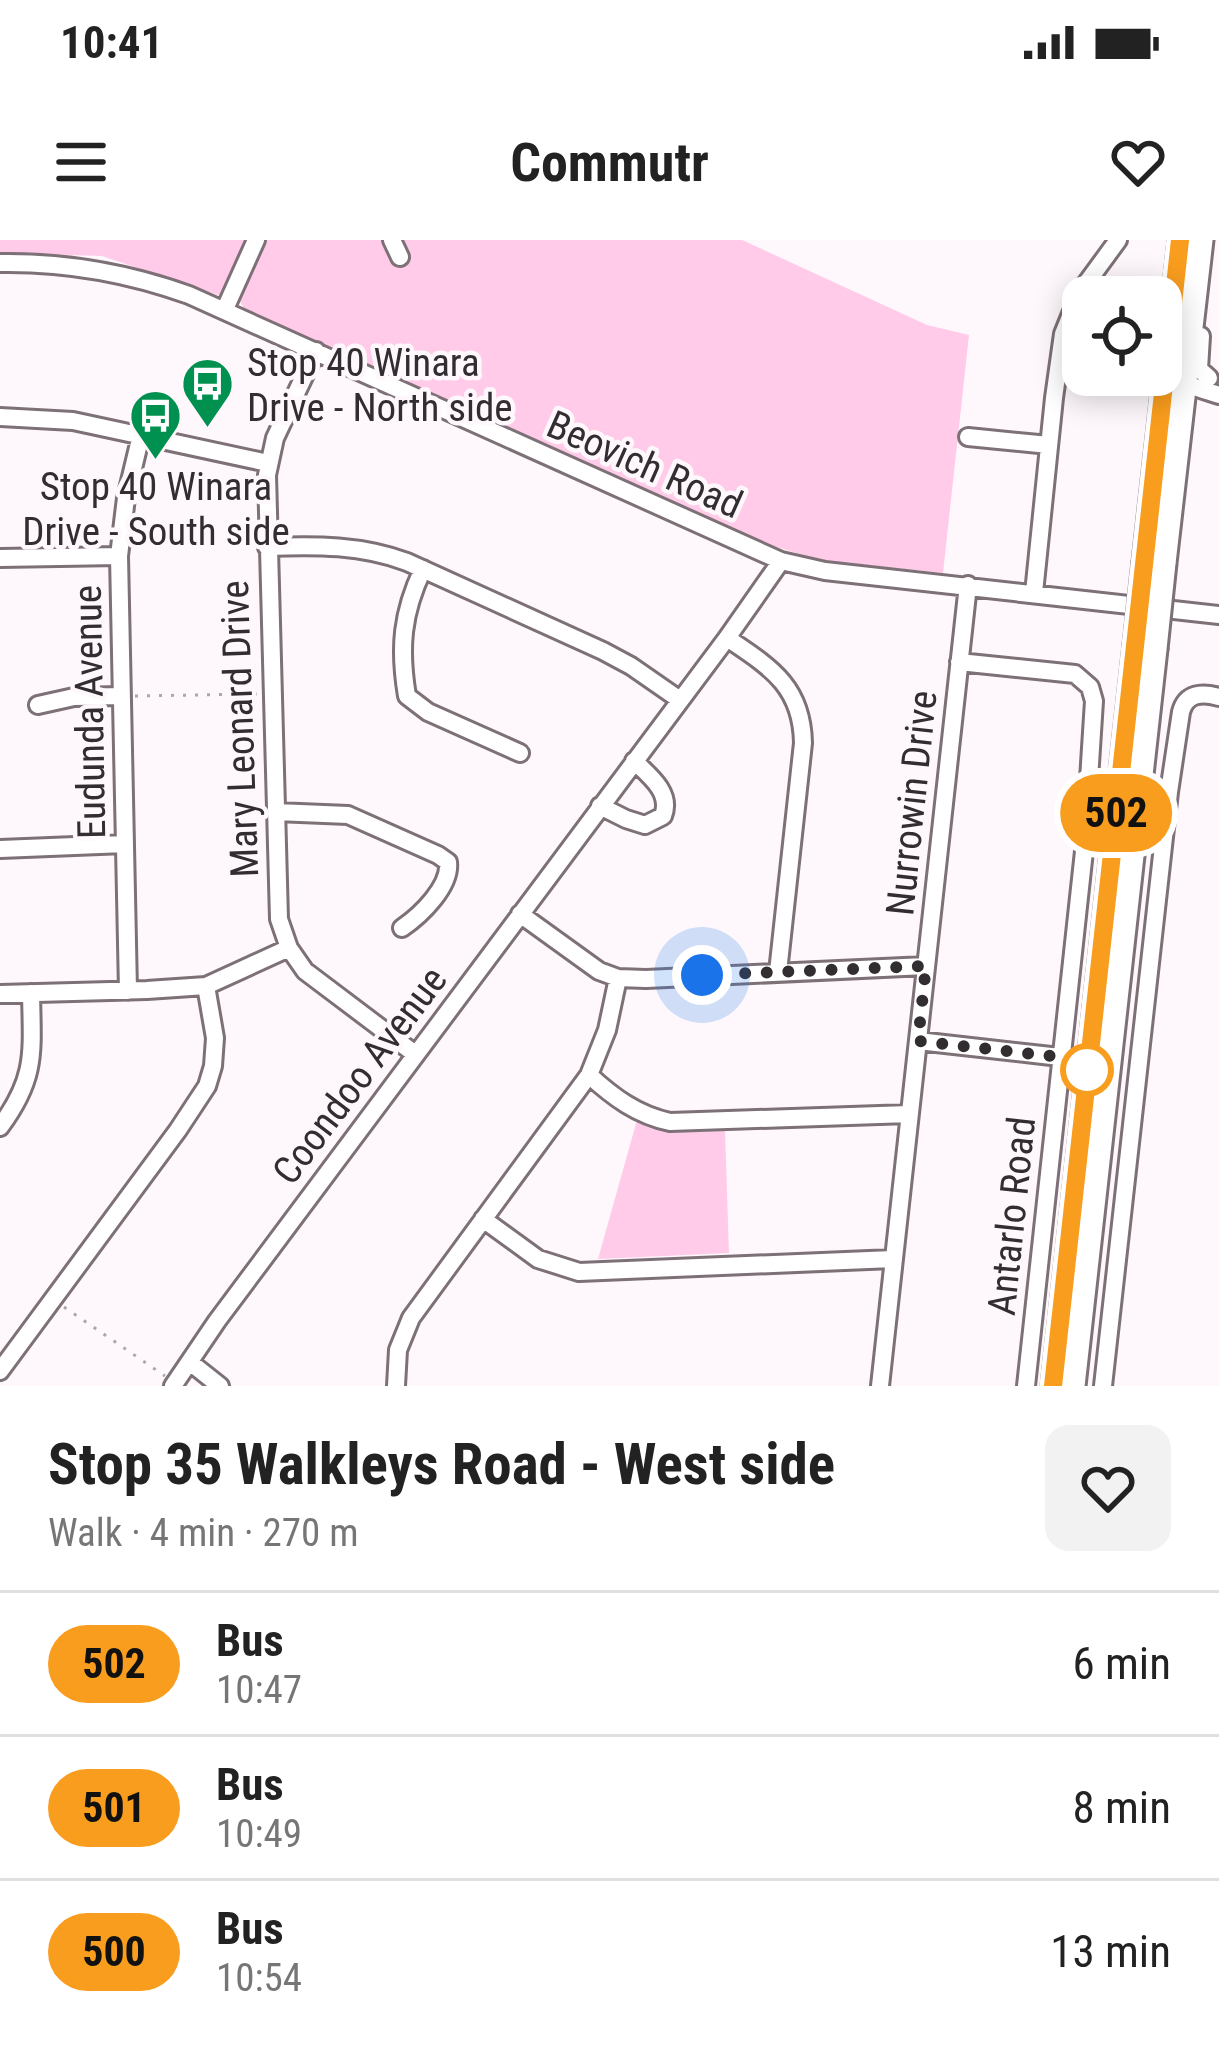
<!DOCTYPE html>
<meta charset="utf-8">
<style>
:root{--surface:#fff;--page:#f2f2f2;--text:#222;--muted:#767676;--line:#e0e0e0}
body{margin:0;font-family:"Roboto Condensed",sans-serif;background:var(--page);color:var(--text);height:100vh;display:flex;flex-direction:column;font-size:45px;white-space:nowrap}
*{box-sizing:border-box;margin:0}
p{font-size:39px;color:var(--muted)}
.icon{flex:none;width:66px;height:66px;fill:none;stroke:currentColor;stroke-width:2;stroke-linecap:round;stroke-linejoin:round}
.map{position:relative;height:1146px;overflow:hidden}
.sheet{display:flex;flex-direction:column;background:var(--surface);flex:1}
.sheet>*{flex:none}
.badge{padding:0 24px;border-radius:39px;font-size:42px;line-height:78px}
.buttons{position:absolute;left:1062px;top:36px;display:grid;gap:24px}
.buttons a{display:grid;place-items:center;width:120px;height:120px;border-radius:24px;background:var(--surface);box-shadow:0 6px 30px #0003;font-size:60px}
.you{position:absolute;width:60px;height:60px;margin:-30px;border:9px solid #fff;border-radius:50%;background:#1a73e8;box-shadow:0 0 0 18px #1a73e833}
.map>.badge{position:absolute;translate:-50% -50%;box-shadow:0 0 0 6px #fff}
.round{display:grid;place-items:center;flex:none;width:126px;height:126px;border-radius:24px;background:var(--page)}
.head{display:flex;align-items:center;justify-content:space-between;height:204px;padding:0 48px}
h1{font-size:57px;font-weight:700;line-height:90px}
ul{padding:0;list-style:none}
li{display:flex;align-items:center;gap:36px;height:144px;padding:0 48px;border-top:3px solid var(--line)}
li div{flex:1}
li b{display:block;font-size:45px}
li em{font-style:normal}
li .badge{min-width:132px;font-weight:700;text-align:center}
.status{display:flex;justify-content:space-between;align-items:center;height:84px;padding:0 60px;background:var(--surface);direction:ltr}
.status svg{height:33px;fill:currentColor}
header{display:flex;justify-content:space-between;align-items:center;height:156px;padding:0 48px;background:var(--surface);font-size:54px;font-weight:700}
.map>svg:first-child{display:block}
.green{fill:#ffcbe8}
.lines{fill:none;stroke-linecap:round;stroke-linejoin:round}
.minor-casing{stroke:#7d7077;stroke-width:22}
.major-casing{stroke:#7d7077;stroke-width:27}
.path{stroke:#aca7aa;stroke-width:3;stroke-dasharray:3 9;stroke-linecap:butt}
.minor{stroke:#fff;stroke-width:16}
.major{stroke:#fff;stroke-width:21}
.major-bridge-casing{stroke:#7d7077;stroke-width:27;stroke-linecap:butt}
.major-bridge{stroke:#fff;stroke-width:21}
.line-casing{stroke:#fff;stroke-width:27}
.line{stroke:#f99d1e;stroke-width:18}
.walk{stroke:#322d30;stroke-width:12;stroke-dasharray:0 21.6}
.stop-dot{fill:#fff;stroke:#f99d1e;stroke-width:6}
.labels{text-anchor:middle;stroke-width:9;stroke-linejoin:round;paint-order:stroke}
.poi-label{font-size:39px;fill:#322d30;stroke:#fef8fc;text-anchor:start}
.street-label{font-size:39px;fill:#322d30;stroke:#fef8fc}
</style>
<div class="status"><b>10:41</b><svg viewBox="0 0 49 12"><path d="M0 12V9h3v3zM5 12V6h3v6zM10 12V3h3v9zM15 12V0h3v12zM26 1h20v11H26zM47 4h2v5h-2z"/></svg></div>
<header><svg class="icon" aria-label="menu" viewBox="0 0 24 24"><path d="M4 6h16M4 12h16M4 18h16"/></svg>Commutr<svg class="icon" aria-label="heart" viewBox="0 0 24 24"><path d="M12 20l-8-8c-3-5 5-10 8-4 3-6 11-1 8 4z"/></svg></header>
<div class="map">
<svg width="1219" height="1146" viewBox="0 0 1219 1146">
<rect width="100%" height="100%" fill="#fef8fc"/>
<path class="green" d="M0,0H245L221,56L102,16L0,13Z
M266,0H742L927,85L969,95L943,333L819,320L741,296L246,73L240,61Z
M637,880L693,892L725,890L729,1013L598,1019Z"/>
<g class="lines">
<defs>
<path id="minor" d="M392,0L400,17
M0,23C65,22 128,33 189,55L781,321L825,331L1219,375
M225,69L256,0
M1201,96L1199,129L1209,138
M1172,106C1179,146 1182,143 1219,155
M316,111L275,198L267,235L279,679L289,708L305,731L415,814
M0,177L73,181L268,223
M968,197L1049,205
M267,307C316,305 362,305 407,322L603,411L631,426L680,460
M0,318L119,316
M423,329C402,373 399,408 407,456L428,472L520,513
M1034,353L1054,158L1063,94L1080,52L1118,0
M727,398C770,427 802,446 803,503L778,732
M959,422L1075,434L1090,447L1094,461L1085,602L1026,1146
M38,465L74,457L121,456
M600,566L626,579L645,585L663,576C672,553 650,536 634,521
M276,572L348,575L438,615L448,622C451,646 421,675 402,688
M0,609L125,604
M520,674L599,731L618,738L646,739L926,726
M128,751L119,316L126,258L141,195
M0,754L147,750L206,746L289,708
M918,801L1060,817
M589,835C613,857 637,875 670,882L909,874
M0,887C37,837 32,812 31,753
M483,979L538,1019L579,1032L893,1019
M191,1123L220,1146
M0,1131L178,890L207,846L213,826L215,798L206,746
M173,1146L217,1081L727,398L781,321
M396,1146L398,1110L411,1078L589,835L607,790L618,738
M880,1146L968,345
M1103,1146L1169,552L1181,472C1186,453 1202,452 1219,457"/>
<path id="major" d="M1144,322L1180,0
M1165,323L1202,0
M1053,1146L1135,405
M1074,1146L1156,409"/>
</defs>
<use href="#minor" class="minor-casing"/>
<use href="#major" class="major-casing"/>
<path class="path" d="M135,456L257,454
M64,1067L165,1136"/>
<use href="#minor" class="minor"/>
<use href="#major" class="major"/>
<defs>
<path id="major-bridge" d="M1135,405L1144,322
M1156,409L1165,323"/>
</defs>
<use href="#major-bridge" class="major-bridge-casing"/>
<use href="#major-bridge" class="major-bridge"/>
</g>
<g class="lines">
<defs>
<path id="line" d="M1053,1146L1180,0"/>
</defs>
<use href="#line" class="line-casing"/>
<use href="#line" class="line"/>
<path class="walk" d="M702,735L926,726L918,801L1060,817L1087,830"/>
</g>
<defs>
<symbol id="bus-pin" viewBox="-11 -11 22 30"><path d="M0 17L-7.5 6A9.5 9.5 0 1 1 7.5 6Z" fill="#009151" stroke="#fef8fc"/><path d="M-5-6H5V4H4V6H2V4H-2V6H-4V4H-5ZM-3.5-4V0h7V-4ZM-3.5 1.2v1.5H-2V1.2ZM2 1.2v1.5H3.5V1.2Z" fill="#fff"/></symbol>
</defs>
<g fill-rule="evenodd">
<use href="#bus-pin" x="178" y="114" width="59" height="81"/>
<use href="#bus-pin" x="126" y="146" width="59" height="81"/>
</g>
<circle class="stop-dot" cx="1087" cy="830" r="24"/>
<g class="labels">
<g class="poi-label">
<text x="247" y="136">Stop 40 Winara<tspan x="247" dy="45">Drive - North side</tspan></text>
<text x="156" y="260" text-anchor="middle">Stop 40 Winara<tspan x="156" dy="45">Drive - South side</tspan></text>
</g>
<g class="street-label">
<text transform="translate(645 224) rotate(24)" y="14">Beovich Road</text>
<text transform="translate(89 472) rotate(-91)" y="14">Eudunda Avenue</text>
<text transform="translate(239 489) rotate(-92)" y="14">Mary Leonard Drive</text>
<text transform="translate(911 563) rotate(-84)" y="14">Nurrowin Drive</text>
<text transform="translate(359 835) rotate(-53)" y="14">Coondoo Avenue</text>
<text transform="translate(1011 976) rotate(-84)" y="14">Antarlo Road</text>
</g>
</g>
</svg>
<div class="buttons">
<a><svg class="icon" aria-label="locate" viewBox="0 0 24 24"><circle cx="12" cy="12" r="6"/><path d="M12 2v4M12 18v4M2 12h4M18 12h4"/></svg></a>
</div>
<div class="you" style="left:702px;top:735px"></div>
<b class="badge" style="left:1116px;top:573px;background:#f99d1e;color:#111">502</b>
</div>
<section class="sheet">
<div class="head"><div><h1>Stop 35 Walkleys Road - West side</h1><p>Walk · 4 min · 270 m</p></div><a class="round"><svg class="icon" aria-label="heart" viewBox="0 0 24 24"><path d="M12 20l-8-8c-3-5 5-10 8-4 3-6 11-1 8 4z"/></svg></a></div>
<ul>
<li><span class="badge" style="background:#f99d1e;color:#111">502</span><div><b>Bus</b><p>10:47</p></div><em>6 min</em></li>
<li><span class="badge" style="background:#f99d1e;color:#111">501</span><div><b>Bus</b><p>10:49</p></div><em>8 min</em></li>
<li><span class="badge" style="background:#f99d1e;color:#111">500</span><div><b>Bus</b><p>10:54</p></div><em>13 min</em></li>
</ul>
</section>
